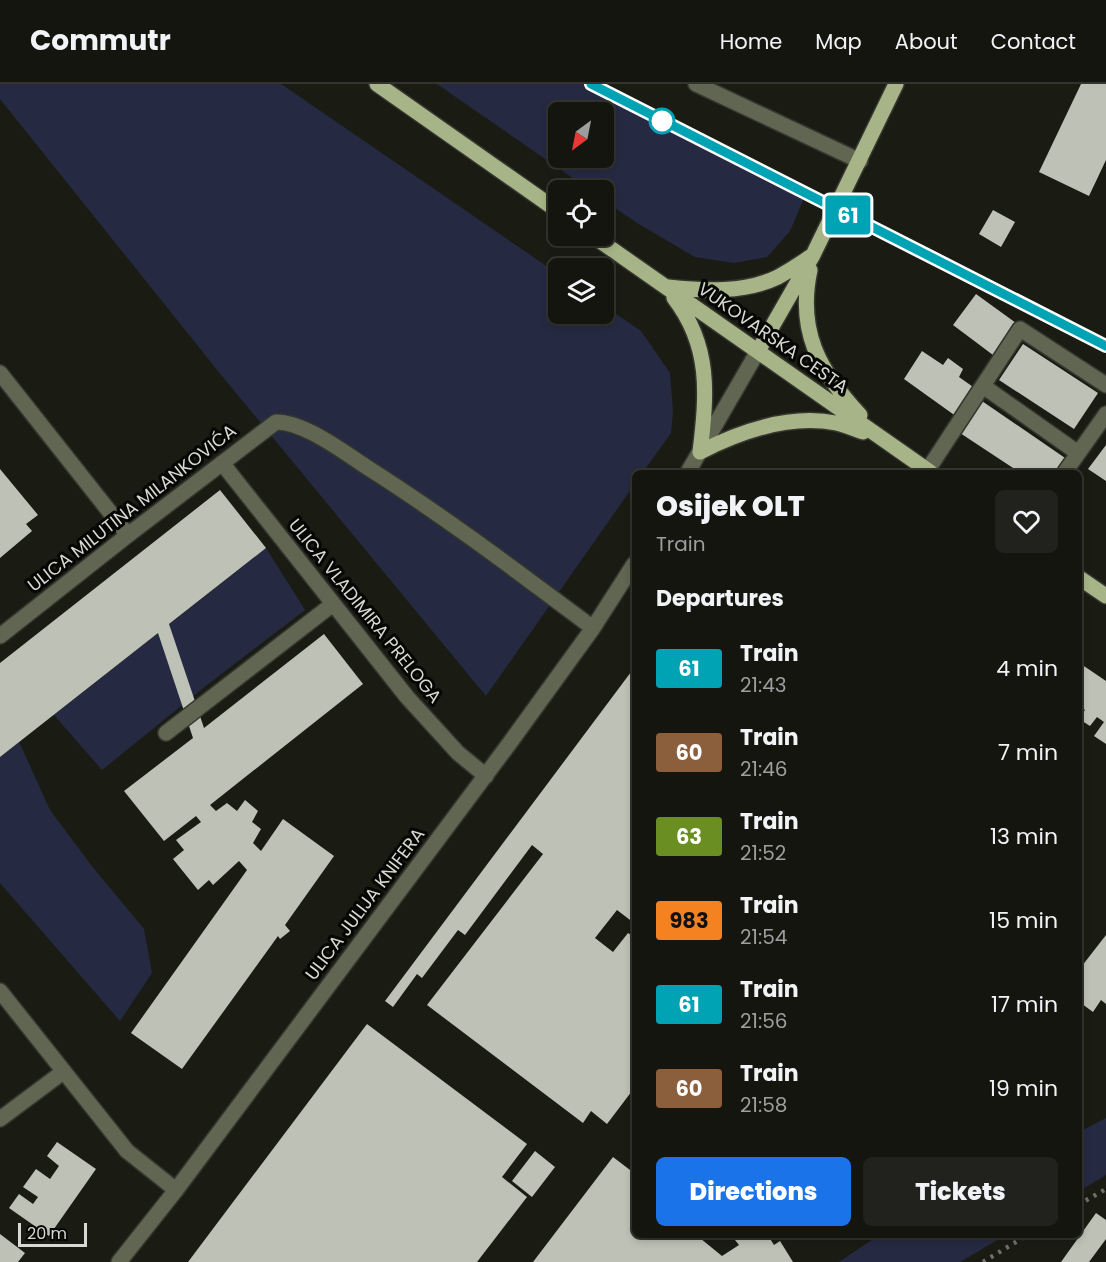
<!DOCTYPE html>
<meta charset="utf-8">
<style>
:root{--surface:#14150f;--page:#21221d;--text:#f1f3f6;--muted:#9d9f9e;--line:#33342f;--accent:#1a73e8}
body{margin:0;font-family:Poppins,sans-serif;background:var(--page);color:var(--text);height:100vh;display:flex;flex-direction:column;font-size:22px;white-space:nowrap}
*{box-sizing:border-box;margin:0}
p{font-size:20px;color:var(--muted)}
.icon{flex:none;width:33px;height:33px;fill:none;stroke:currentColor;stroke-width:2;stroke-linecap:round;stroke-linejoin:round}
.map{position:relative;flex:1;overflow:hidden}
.panel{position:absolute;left:632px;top:386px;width:450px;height:768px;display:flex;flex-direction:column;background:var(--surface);border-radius:9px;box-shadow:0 3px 9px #0003,0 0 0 2px var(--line)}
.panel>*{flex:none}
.badge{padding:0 12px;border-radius:4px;font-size:21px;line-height:39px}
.needle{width:39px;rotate:212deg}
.tools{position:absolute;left:548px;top:18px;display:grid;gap:12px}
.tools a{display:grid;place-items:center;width:66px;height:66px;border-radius:9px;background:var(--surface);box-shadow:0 3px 9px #0003,0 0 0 2px var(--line);font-size:30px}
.scale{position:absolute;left:18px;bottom:15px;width:69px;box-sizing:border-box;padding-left:6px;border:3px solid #d7d9d3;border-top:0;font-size:16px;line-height:21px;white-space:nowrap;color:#d7d9d3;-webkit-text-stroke:4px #060604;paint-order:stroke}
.map>.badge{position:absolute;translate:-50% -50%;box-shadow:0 0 0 3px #fff}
h2{padding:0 24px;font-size:22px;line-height:54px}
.round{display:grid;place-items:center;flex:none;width:63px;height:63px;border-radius:9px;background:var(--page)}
.summary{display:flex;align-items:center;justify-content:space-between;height:102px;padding:0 24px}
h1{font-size:28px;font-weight:800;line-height:45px}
.button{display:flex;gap:12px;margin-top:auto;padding:12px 24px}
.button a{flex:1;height:69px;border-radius:9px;background:var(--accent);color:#fff;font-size:24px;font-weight:800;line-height:69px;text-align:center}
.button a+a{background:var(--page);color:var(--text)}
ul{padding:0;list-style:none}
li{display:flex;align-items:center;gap:18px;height:84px;padding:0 24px}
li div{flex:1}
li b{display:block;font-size:22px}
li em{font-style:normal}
li .badge{min-width:66px;font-weight:700;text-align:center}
header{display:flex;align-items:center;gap:36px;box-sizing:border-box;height:84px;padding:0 30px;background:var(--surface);border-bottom:2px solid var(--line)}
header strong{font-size:28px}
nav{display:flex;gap:33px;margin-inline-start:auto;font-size:21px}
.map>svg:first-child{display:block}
.green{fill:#252a42;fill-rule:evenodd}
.building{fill:#bec1b6}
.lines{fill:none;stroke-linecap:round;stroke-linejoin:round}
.minor-casing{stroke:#34362f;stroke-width:18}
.major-casing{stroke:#34362f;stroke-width:18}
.minor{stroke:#606651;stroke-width:15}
.major{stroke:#a7b487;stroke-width:15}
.rail{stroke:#70726a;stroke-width:4.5;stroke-dasharray:3 6;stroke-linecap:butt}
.line-casing{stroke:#fff;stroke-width:14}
.line{stroke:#00a3b4;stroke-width:9}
.stop-dot{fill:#fff;stroke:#00a3b4;stroke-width:3}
.labels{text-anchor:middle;stroke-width:6;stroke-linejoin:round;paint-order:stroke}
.street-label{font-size:18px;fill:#d7d9d3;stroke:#060604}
</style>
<header>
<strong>Commutr</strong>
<nav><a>Home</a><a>Map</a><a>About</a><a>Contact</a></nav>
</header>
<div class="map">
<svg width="1106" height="1178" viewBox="0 0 1106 1178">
<rect width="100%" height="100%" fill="#1a1c14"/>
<path class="green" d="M0,0H281L558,190V230H603V221L641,247L670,289L673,328L671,349L643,388H634V401L486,612L222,292L0,15Z
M437,0H584L804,114L790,147L767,173L734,179L695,173L637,139L603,116V106H590ZM603,28V74H558V28Z
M266,464L305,526L207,601L102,686L54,631Z
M19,658L50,726L91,781L144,845L152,889L120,937L0,799V673Z
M1106,1034V1091L1079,1107V1048Z
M879,1151V1150L1006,1151L960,1178H839Z"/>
<path class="building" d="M1081,0H1106V76L1089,112L1039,88Z
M993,126L1015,138L1001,163L979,150Z
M976,210L1016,239L993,271L953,241Z
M1023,260L1098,309L1074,345L999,296Z
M922,267L943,281L948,274L963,285L959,293L976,305L957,333L904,295Z
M979,315L1068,376L1060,388H1019L957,347Z
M1106,361V397L1088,385Z
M0,385L38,431L26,440L32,447L0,474Z
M220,406L266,464L169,540L204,644L324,550L363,600L210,721L216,727L227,719L237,727L245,716L258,727L252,738L261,745L253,759L261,767L283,735L334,772L285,841L290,847L280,855L278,852L182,985L131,949L247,786L239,777L213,801L209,796L198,806L173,775L184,766L176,756L201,738L196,732L164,757L124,707L193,654L158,549L0,673V579Z
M1078,578L1106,597V660L1094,652L1104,638L1097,633L1090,642L1079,635L1085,626L1078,621Z
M634,584V839L617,826L595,854L613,868L628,849L634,853V1001L630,1006L632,1007L607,1040L591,1027L583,1039L427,921L543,770L532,761L465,851L458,846L422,894L417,890L393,923L385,917Z
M1106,851V920L1101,916L1093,928L1078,917V887Z
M367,940L527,1060L502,1093L527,1113L477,1178H188Z
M57,1058L96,1085L49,1152L9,1124L19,1110L33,1120L38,1113L23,1103L36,1085L50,1095L59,1082L47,1072Z
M535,1067L555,1083L532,1113L512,1097Z
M613,1073L634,1089V1150H695L722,1172L739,1161L735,1156L744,1150H750L752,1152L755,1150H767L774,1161L780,1157L793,1178H533Z
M1096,1129L1106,1136V1155L1089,1178H1061Z
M0,1150L25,1169L18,1178H0Z"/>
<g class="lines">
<defs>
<path id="minor" d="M696,0L860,77
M0,289L128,451
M983,302L1078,369
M222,379L407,613L458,669L486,692
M927,387L1020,245L1106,301
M688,388L758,267
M1065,388L1106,330
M0,552L128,451L276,338C304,338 342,367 365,382C444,432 518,488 593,544
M166,649L333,520
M0,907L127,1067L176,1106
M0,1035L63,988
M119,1178L176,1106L509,660L593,544L634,480"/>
<path id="major" d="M377,0L558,127
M593,152L930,388
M810,186C797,247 819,287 860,331
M668,203C704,207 745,209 778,193C789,187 800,180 810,173
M674,214C711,262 707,310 700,368
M758,267L813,171L896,0
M700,368C741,347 789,330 836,339C845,341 854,345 863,348
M1078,493L1106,512"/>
</defs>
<use href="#minor" class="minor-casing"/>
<use href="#major" class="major-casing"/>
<use href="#minor" class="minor"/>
<use href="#major" class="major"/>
<path class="rail" d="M591,0L1106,262
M1078,1121L1106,1105
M983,1178L1029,1150"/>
</g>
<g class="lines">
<defs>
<path id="line" d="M591,0L1106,262"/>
</defs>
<use href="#line" class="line-casing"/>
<use href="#line" class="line"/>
</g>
<circle class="stop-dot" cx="662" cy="37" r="12"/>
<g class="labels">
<g class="street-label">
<text transform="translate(773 254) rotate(35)" y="6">VUKOVARSKA CESTA</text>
<text transform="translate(132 424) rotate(-38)" y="6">ULICA MILUTINA MILANKOVIĆA</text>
<text transform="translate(365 527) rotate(51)" y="6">ULICA VLADIMIRA PRELOGA</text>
<text transform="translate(365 820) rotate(-53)" y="6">ULICA JULIJA KNIFERA</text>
</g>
</g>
</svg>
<div class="tools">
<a><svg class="needle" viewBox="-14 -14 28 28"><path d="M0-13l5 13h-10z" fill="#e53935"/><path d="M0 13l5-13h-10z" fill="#9d9f9e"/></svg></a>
<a><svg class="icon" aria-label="locate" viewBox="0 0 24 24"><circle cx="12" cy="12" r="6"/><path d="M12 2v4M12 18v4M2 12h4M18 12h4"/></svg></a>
<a><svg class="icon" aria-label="layers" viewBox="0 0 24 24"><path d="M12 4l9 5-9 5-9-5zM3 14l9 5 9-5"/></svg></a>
</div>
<div class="scale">20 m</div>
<b class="badge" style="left:848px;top:131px;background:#00a3b4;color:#fff">61</b>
<section class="panel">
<div class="summary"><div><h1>Osijek OLT</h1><p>Train</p></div><a class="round"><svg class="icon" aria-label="heart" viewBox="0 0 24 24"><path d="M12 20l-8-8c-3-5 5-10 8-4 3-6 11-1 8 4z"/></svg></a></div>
<h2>Departures</h2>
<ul>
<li><span class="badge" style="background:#00a3b4;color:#fff">61</span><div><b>Train</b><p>21:43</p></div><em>4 min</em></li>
<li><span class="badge" style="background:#8b5e3c;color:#fff">60</span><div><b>Train</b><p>21:46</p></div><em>7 min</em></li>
<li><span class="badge" style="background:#6b8e23;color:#fff">63</span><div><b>Train</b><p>21:52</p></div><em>13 min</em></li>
<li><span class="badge" style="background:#f58220;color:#111">983</span><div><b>Train</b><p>21:54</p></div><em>15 min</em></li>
<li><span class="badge" style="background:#00a3b4;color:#fff">61</span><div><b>Train</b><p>21:56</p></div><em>17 min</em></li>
<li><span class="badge" style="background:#8b5e3c;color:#fff">60</span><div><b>Train</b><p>21:58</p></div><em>19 min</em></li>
</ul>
<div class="button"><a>Directions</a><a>Tickets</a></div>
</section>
</div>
